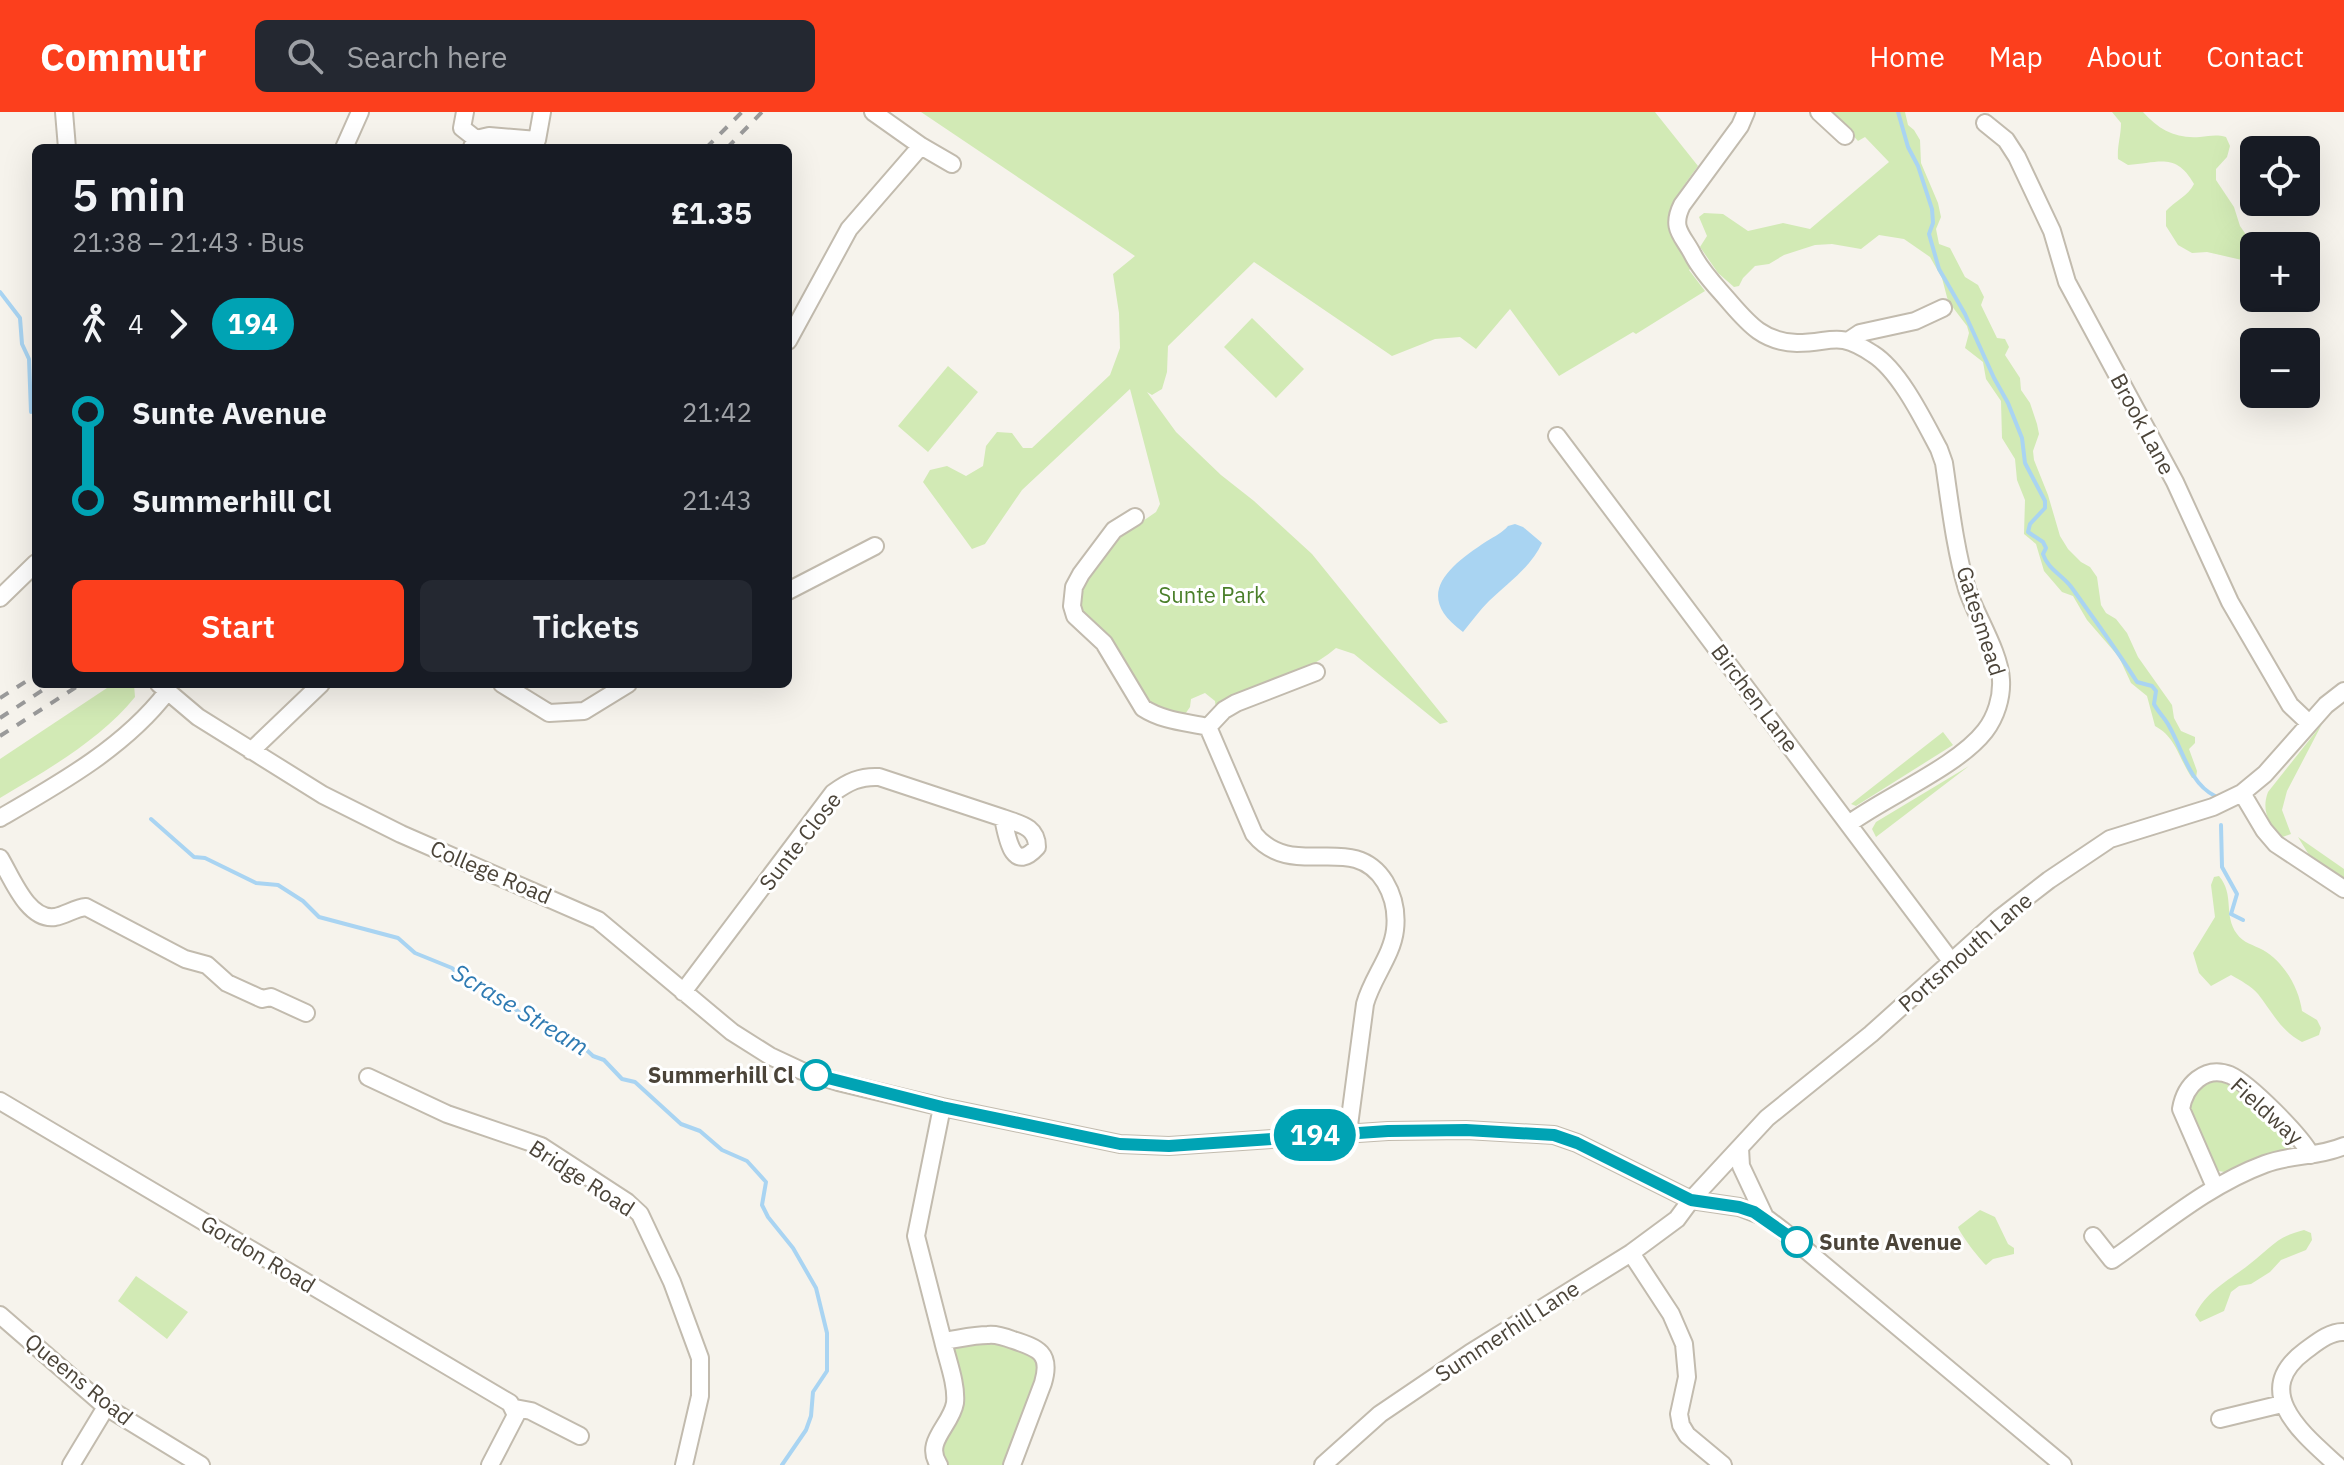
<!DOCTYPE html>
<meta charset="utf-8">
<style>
:root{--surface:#171b24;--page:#242831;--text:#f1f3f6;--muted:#9ea1a6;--accent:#fc3f1d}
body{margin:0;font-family:"IBM Plex Sans",sans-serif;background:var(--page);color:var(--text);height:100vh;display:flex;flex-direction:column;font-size:30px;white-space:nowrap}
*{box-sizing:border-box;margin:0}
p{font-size:26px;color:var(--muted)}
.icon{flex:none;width:44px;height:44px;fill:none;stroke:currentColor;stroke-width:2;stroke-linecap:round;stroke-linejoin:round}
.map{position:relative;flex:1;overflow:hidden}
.sheet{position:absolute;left:32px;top:32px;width:760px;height:544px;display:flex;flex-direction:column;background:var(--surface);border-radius:12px;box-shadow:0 8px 32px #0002}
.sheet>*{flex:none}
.badge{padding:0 16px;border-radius:26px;font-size:28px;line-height:52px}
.controls{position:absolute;left:2240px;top:24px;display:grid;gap:16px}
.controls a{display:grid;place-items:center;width:80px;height:80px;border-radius:12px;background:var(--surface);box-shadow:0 8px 32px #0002;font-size:40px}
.map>.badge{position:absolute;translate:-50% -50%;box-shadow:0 0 0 4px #fff}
.legs{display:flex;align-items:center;gap:12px;height:88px;padding:0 40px;font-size:26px}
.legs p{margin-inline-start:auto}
.overview{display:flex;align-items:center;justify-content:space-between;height:136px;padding:0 40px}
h1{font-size:44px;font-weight:600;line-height:60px}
.action{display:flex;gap:16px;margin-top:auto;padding:16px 40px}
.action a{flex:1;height:92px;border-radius:12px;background:var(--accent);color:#fff;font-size:32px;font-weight:600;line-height:92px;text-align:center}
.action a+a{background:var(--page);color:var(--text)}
ul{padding:0 40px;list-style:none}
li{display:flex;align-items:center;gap:28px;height:88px;font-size:30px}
li i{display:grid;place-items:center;width:12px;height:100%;margin:0 10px;background:currentColor}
li i::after{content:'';width:20px;height:20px;margin:-10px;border:6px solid;border-radius:50%;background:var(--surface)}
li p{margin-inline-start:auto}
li:first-child i{background:linear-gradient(#0000 50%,currentColor 0)}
li:last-child i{background:linear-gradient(currentColor 50%,#0000 0)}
header{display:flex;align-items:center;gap:48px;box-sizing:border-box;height:112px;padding:0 40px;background:var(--accent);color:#fff}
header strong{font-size:38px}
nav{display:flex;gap:44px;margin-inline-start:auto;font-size:28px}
.search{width:560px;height:72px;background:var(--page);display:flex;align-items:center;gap:20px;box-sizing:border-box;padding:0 28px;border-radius:12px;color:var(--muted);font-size:30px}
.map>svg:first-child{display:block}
.green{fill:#d2eab5}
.water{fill:#a9d4f2}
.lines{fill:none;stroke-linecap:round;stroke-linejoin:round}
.stream{stroke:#a9d4f2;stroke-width:4}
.minor-casing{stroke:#c2bbae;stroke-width:20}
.minor{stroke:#fff;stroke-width:16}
.rail{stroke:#9a9a9a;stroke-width:4;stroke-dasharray:10 10;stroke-linecap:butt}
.line-1-casing{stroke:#fff;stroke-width:18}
.line-1{stroke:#00a3b4;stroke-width:12}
.stop-1-dot{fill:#fff;stroke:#00a3b4;stroke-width:4}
.labels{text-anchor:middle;stroke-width:6;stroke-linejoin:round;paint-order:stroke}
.street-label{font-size:22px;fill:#4b4439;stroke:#fff}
.park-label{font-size:22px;fill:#4a7f2a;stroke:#fff}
.stop-label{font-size:22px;font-weight:bold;fill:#4b4439;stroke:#fff;text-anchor:end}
.water-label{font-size:24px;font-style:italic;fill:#2e7ab2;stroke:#fff}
</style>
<header>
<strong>Commutr</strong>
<div class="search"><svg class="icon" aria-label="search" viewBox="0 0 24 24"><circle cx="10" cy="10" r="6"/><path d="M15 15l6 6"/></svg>Search here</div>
<nav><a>Home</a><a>Map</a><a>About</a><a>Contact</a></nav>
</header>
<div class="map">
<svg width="2344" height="1353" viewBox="0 0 2344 1353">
<rect width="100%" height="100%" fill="#f6f3ec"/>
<path class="green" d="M921,0H1655L1698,54C1665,99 1660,107 1692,156L1689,158L1705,179L1636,222L1633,220L1559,264L1510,197L1476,237L1460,225L1435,227L1392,244L1254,150L1168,234L1167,260L1162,277L1152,283L1147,280L1176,320L1221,363L1254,389L1312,442L1448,610L1440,612L1354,542L1336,536C1301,566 1254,573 1216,598L1215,589L1205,581L1191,587L1190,595L1183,605L1149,592L1141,582L1131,559L1102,520L1084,506L1078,495L1082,469L1114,429L1156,400L1160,392L1130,277L1022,378L985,432L972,437L923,370L930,358L947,354L966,364L983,354L986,334L997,320L1012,321L1023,336H1032L1110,263L1120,236L1119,201L1113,162L1135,144Z
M1831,0H1905L1908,13L1914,18L1920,28L1921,51L1938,91L1941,105L1936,117L1939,132L1950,136L1965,165L1978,173L1984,185L1981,193L1997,226L2005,227L2009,235L2005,243L2020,266L2021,278L2030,291L2037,312L2039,322L2033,339L2034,348L2048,383L2060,424L2068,437L2081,450L2090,455L2097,465L2101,493L2106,501L2116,507L2127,521L2138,545L2172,593L2174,606L2181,619L2195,625V631L2189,637L2197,659L2196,666H2192C2179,647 2176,625 2155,614L2147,584L2131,571L2119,545L2087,508L2073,484L2062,480L2044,459L2036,432L2024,422L2025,388L2017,368L2015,347L2002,326L2001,289L1986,267L1983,250L1965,236L1969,221L1967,214L1948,189L1942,166L1930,145L1904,127L1879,123L1861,137L1832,132L1815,133L1784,143L1769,152L1755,154L1743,166L1739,174L1734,175L1718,161L1700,135L1707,124L1699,105L1704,101L1723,102L1748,119L1783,111L1810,117L1889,50L1865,25L1858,29Z
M2112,0H2143C2159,18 2176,27 2200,25C2210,24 2216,22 2226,25L2230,34L2227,45L2216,57V68L2234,95L2240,114L2249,127L2251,143L2242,148L2207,140L2192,141L2178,133L2166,114V99C2175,89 2188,84 2194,72C2176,40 2159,51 2128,53L2118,47C2117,34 2121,24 2121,11Z
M1252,206L1304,257L1276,286L1224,235Z
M948,254L978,280L928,340L898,314Z
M113,572H134L135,585C100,628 47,658 0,686V647Z
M2322,612L2287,679L2282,698L2291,722L2280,726C2269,710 2261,699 2268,680Z
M1943,620L1953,633L1856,694L1851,692Z
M1969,654L1876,725L1872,717L1876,710Z
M2298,725L2344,757V769L2314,751Z
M2219,764C2235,783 2223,803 2237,822C2243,831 2254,833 2263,838C2284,850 2299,876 2302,899L2317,908L2321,916L2319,923L2302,930C2280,918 2273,901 2258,882C2251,874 2240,868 2231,863L2211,874L2199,861L2193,841L2215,805L2211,773L2214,765Z
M2216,968L2236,975L2290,1024L2291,1035L2287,1039L2230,1061L2213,1058L2192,1015L2188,990L2197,977Z
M1980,1098L1995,1105L2008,1132L2014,1136V1142L1993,1147L1986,1153C1981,1149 1960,1122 1958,1115Z
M2304,1118L2311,1121L2312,1128L2306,1138L2281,1148L2270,1160L2251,1172L2239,1174L2231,1180L2224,1199L2200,1210L2195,1203C2207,1178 2230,1168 2251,1151C2272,1135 2276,1125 2304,1118Z
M136,1164L188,1200L167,1227L118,1189Z
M987,1227L1027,1237L1041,1254L1007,1353H944L939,1326L962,1291L951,1240L954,1233Z"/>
<path class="water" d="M1515,412L1523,415L1542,431C1531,455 1508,471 1489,489C1480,498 1472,509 1463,520C1412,483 1449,454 1487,429C1495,424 1502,421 1508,414Z"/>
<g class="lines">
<path class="stream" d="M1898,0L1908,35L1918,54L1932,97L1933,111L1929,122L1939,157L1965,202L1994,266L2008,291L2022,326L2025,351L2045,389V396L2030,412L2028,420L2043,430L2046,436L2043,442C2048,458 2063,463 2072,476C2094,507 2117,538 2137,570L2152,574L2156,579L2154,592C2158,600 2165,606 2169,614C2183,638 2189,671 2215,684
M0,180L20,206L22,232L29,247L31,300
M151,707L194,745L205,746L256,771L278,773L303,789L319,805L398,826L415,841L452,856L471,874L494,880L535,913L549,914L566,929L578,930L593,944L604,948L622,967L635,970L681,1012L700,1019L722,1038L747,1049L766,1070L762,1093L768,1105L793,1136L816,1176L827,1221V1259L813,1280L811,1304L806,1318L782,1353
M2221,713L2222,755L2237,782L2231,802L2243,808"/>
<defs>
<path id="minor" d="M64,0L67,36
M465,0L462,16L476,27L472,35
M873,0L921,34L952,52
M1746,0L1740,14L1682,93C1670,117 1683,123 1693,143C1702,160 1714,172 1727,187C1747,210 1762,230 1797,231C1833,231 1837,218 1873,242C1900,259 1924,309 1939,337L1944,351C1950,392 1955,437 1967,477C1976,504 2000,541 2001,568C2002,585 1996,605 1985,619C1958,654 1887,684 1850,711
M1819,0L1845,24
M1985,11L2006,28L2017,45L2052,119L2067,170L2175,370L2230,490L2290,593L2309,611
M476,27L489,24L537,28L542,0
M344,36L360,0
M788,229L849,117L921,34
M1848,229L1860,221L1915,209L1943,196
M1557,324L1951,849
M1135,405L1114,418L1081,462L1074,475L1072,494L1075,504L1104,531L1143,596C1163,609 1186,610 1208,615L1224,598L1236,591L1316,560
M788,479L875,434
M0,486L36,451
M159,572L198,605L323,683L401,722L598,808L732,920L770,944L802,959L838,970L942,995L1120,1032L1169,1034L1388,1019L1466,1018L1554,1023L1577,1031L1691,1088L1739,1095L1765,1105L1782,1118L2063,1353
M502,572L549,601L584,599L628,572
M1208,615L1254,722C1293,770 1353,718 1385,770C1394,785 1397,801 1395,818C1392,844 1372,866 1365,892L1348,1021
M251,639L321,572
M2242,681L2264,718L2276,732L2344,777
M0,706C59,672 125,635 167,580
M1003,706C1019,712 1037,714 1037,735C1012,763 1007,724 1003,706Z
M0,746C12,766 28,809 55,805C66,803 75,796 86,795L185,847L207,853L227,871L262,887L271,885L306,901
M683,880L833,681C848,670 860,664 879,665L1003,706
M368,965L447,1002L541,1034L627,1090L640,1102L672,1170L700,1246V1284L684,1353
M0,989L510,1291L516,1303L490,1353
M942,995L916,1124L943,1229
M1740,1036L1741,1054L1765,1105
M2215,1075L2181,997C2185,973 2205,953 2230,963C2250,972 2301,1024 2311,1043
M2093,1124L2112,1148C2161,1114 2208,1073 2265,1052C2291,1042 2319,1045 2344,1034
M1631,1141L1671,1202L1684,1232L1687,1265L1679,1302L1681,1313L1687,1323L1723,1353
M0,1203L106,1295L201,1353
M515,1296L531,1299L580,1324
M2220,1307L2282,1292
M71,1353L106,1295
M939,1353C923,1330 951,1314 955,1291C957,1272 947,1247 943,1229C958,1227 973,1223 988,1223C996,1222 1005,1225 1013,1228C1038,1236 1052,1241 1043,1271L1012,1353
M1323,1353L1380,1302L1470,1241L1631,1141L1677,1107L1691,1088L1767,1006L1871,922L2000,806L2049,768L2110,727L2213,695L2242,681L2265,662L2326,593L2344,579
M2337,1353C2303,1322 2250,1280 2305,1239C2316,1231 2330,1219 2344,1220"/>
</defs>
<use href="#minor" class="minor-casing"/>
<use href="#minor" class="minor"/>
<path class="rail" d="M706,36L742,0
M727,36L762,0
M0,586L36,563
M0,606L52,572
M0,624L81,572"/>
</g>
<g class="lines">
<defs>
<path id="line-1" d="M816,963L942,995L1120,1032L1169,1034L1388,1019L1466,1018L1554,1023L1577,1031L1691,1088L1739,1095L1754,1100L1797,1130"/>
</defs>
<use href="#line-1" class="line-1-casing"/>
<use href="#line-1" class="line-1"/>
</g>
<g class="stop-1-dot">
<circle cx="816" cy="963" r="14"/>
<circle cx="1797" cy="1130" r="14"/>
</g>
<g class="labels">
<g class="street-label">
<text transform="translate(2143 312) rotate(62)" y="8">Brook Lane</text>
<text transform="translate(1981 509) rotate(72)" y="8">Gatesmead</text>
<text transform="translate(1755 586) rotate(53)" y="8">Birchen Lane</text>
<text transform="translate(800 729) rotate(-52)" y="8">Sunte Close</text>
<text transform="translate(491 760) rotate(23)" y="8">College Road</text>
<text transform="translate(1965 840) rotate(-41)" y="8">Portsmouth Lane</text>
<text transform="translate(2267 999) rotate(42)" y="8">Fieldway</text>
<text transform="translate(582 1066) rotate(33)" y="8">Bridge Road</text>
<text transform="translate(258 1142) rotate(31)" y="8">Gordon Road</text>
<text transform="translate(1507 1219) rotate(-33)" y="8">Summerhill Lane</text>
<text transform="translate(79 1267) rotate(39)" y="8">Queens Road</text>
</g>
<g class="park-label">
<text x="1212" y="491">Sunte Park</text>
</g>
<g class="stop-label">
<text x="794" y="971">Summerhill Cl</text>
<text x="1819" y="1138" text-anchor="start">Sunte Avenue</text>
</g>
<g class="water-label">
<text transform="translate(520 898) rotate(31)" y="8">Scrase Stream</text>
</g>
</g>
</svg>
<div class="controls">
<a><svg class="icon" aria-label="locate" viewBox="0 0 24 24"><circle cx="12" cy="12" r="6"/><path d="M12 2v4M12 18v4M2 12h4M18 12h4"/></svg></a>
<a>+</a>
<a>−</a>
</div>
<b class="badge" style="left:1315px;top:1023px;background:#00a3b4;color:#fff">194</b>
<section class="sheet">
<div class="overview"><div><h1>5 min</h1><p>21:38 – 21:43 · Bus</p></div><b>£1.35</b></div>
<div class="legs"><svg class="icon" aria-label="walk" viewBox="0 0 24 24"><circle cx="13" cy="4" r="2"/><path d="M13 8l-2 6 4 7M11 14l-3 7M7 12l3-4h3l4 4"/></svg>4<svg class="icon" aria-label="forward" viewBox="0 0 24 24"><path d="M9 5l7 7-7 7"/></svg><b class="badge" style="background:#00a3b4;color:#fff">194</b></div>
<ul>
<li><i style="color:#00a3b4"></i><b>Sunte Avenue</b><p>21:42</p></li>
<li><i style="color:#00a3b4"></i><b>Summerhill Cl</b><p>21:43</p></li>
</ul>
<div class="action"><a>Start</a><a>Tickets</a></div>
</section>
</div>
